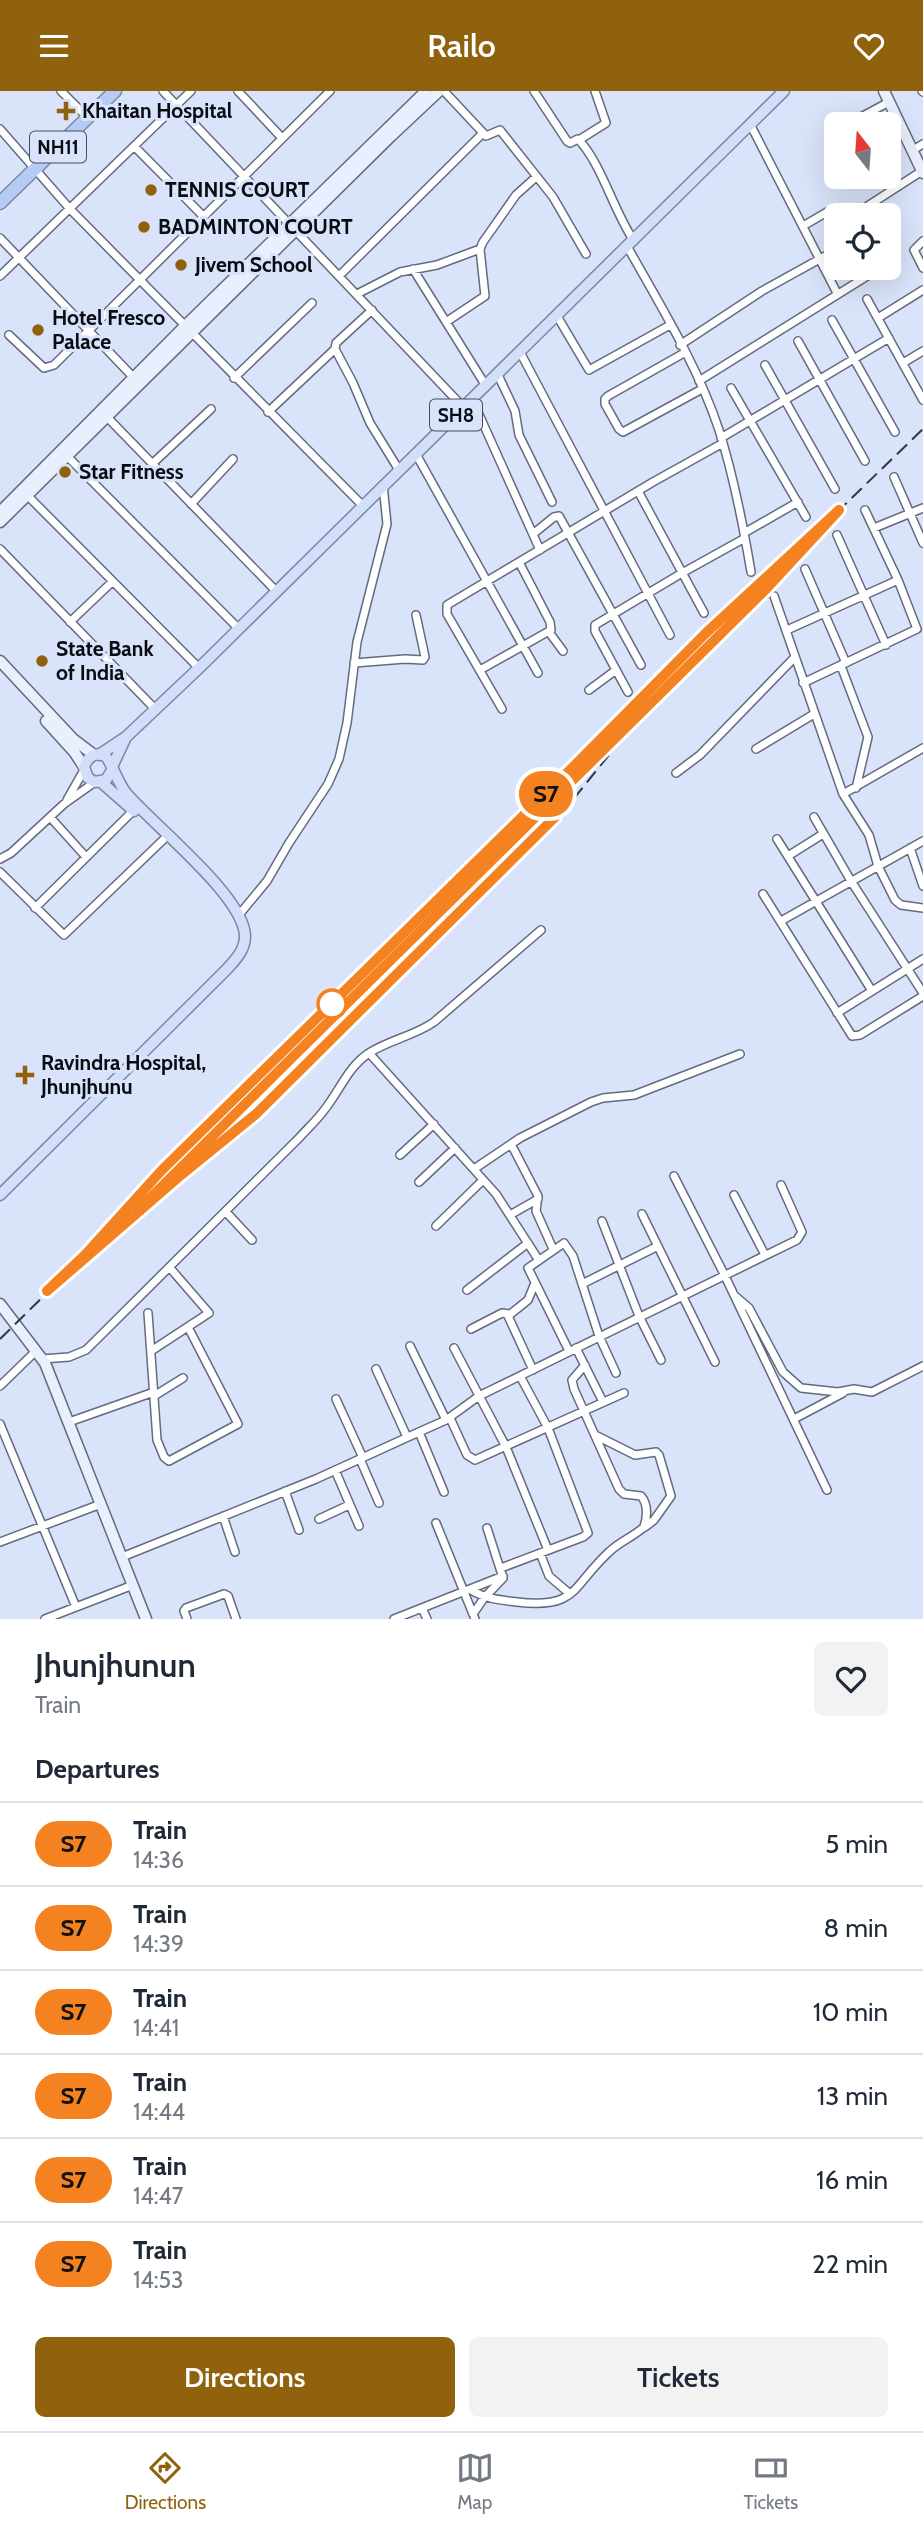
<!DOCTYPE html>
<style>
:root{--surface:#fff;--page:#f2f2f3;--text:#1f2937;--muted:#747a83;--line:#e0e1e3;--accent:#91620e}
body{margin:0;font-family:Cabin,sans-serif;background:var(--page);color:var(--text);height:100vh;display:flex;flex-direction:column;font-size:26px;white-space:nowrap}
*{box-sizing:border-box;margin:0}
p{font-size:23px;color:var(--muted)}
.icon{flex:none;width:38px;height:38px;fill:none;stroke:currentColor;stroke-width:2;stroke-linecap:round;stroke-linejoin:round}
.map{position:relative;height:1528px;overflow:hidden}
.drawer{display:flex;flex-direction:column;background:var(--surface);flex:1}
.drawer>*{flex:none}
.badge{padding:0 14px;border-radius:23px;font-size:24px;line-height:46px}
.needle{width:46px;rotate:343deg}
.buttons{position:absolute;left:824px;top:21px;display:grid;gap:14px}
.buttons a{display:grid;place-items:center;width:77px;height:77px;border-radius:10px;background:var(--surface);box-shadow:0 7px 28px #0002;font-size:35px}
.map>.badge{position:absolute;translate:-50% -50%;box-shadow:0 0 0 4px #fff}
h2{padding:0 35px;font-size:26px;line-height:63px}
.round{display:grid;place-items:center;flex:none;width:74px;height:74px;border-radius:10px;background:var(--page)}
.headline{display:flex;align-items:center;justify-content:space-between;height:119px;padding:0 35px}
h1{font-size:33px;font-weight:600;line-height:52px}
.primary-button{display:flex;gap:14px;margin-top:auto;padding:14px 35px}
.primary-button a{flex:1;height:80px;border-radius:10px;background:var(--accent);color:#fff;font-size:28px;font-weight:600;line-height:80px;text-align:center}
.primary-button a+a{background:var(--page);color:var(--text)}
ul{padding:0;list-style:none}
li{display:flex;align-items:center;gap:21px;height:84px;padding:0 35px;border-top:2px solid var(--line)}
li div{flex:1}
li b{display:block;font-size:26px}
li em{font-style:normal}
li .badge{min-width:77px;font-weight:700;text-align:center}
header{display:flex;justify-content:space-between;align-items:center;height:91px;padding:0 35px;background:var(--accent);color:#fff;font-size:32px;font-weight:600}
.dock{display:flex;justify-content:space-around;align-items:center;height:98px;border-top:2px solid var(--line);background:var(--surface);font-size:19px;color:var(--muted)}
.dock a{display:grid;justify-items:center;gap:4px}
.dock .selected{color:var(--accent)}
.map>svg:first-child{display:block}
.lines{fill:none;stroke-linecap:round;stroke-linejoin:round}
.street-casing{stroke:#636b7e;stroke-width:10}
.secondary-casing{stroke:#636b7e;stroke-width:13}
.primary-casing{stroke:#7988a7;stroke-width:13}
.highway-casing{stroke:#7988a7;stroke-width:15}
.street{stroke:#fff;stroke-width:7}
.secondary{stroke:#e9effc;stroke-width:10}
.primary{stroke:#d3dffa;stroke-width:10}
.highway{stroke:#b6caf6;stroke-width:12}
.rail{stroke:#323640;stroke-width:2;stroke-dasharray:14 7;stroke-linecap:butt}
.line-casing{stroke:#fff;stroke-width:16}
.line{stroke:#f58220;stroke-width:10}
.poi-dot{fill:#91620e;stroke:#d9e3f9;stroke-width:2.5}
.stop-dot{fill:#fff;stroke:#f58220;stroke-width:3.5}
.labels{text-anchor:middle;stroke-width:6;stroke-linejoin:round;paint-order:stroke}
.shield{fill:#d9e3f9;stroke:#474c58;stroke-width:2}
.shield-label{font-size:19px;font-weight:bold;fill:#090c13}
.poi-label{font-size:21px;font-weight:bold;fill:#090c13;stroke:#d9e3f9;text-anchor:start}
</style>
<header><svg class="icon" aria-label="menu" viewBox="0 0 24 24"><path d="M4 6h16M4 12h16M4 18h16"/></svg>Railo<svg class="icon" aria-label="heart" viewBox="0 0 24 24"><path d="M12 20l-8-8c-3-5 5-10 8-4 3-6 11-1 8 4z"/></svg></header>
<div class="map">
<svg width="923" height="1528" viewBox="0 0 923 1528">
<rect width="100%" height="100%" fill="#d9e3f9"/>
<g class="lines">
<defs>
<path id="street" d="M61,0L82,21
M163,0L464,317
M238,0L282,47
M444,0L486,45L500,39L553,106L586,163
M534,0L567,50L570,52L578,48C602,73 613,119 634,150
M922,0L923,1
M750,33L837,202
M848,33L889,11
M0,38L70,118L363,415
M579,49L606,32L595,0
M135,56L203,125
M913,59L923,53
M863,118L922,80
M803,135L834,117
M0,147L135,288
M923,150L914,159L923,177
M627,155C660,214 698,275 719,339C734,386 743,433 751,481
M413,178L486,295
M0,185L191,0
M339,185L483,42
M357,203L400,181L437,174L480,158
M867,208L923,309
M372,219L336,252L335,258L353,292L370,332L399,379
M557,225L589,279L670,234
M878,227L923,199
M832,229L895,341
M446,231L485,205L480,158L483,151L516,104L536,86
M9,244L44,277L54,274L330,0
M798,250L865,370
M680,254L762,200L836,159
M520,261L670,544
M684,262L608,305L605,308V313L619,338L623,341L702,298
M903,272L923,260
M765,274L835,398
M498,284L515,320L519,344L552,411
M234,287L312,212
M699,290L872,182
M731,297L806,426
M472,308L540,459
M268,321L335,258
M107,326L276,500
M721,347L889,247
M416,363L538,582
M68,366L239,538
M152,373L211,318
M894,386L923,452
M638,400L704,522
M28,405L199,577
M191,413L233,368
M874,437L923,417
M744,442L798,411
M533,443L554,426L559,425L641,574
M837,444L886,554
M0,458L156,619
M805,478L846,572
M774,505L843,703L869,744L878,775L895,809L901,814L923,817
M70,531L112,491
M787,539L898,489
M549,541L563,560
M354,572L405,568L423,569L425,566L416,524
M841,575L868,646L856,697
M480,579L551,539L550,531L519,471
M803,592L917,538L898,489L865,419
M589,599L616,579
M628,601L595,540V534L682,482L745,447
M502,618L447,523V514L653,391L723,352
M756,658L814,623
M676,682L700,664L795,566
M843,703L923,657
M67,709L84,679
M50,726L86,766
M814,726L851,790L923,902
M777,748L872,900
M910,757L923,795
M788,765L823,743
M0,768L11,762L64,713L95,691
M0,781L64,844L163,749
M763,803L852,945L860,944L923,905
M35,817L134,719
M238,825L267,790L289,752L328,693L339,668L347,632L357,551L387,433L383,394
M781,830L923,750
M837,922L923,868
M369,962L496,1103L538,1168
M511,1053L538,1105L536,1120L553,1158
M400,1064L434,1033
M474,1078L520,1047L591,1011L603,1007L634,1004L740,963
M674,1085L724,1183L827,1399
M419,1091L455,1057
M734,1104L765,1164
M226,1121L252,1149
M642,1123L715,1271
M510,1124L538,1108
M602,1130L639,1225L661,1269
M436,1135L483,1089
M582,1193L658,1155
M467,1199L528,1152
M735,1205L749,1217L783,1281L801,1297L838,1301L854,1298L872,1301L923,1275
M148,1222L157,1349L164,1366L169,1370L238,1333L188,1236
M471,1238L502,1222L509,1223
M410,1255L446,1329
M454,1257L506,1356L548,1459
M576,1257L603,1311
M151,1260L209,1222L170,1177
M569,1260L528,1177L564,1152L573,1165L599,1245L616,1282
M42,1268L69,1266L86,1259L299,1047C308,1037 318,1028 325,1018C340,999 348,976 369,962C389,949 414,945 434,931L541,839
M376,1278L407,1346
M533,1279L508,1225L528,1209L535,1192
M0,1295L36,1260
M154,1305L183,1287
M336,1308L363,1367
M450,1327L467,1364L475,1369L624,1302
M794,1328L843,1302
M69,1331L154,1301
M0,1333L76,1516
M419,1341L444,1401
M597,1345L635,1364L656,1361L659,1364L671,1405L654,1429L645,1436
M360,1368L379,1412
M335,1379L359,1435
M285,1400L299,1439
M223,1425L235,1461
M319,1428L349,1414
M436,1432L475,1528
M0,1451L101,1413
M540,1462L549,1485L570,1503
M122,1466L316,1388L419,1341L446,1329L479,1305L797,1149L802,1141L781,1094
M501,1477L583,1446L588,1442L548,1337L520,1285
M471,1499C486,1508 500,1509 517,1511C578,1518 571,1496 609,1461C619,1451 633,1446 644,1436C647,1426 648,1413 641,1405L624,1403L619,1398L574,1298L572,1289L585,1274
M422,1517L427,1528
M473,1523L484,1507L503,1487L487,1437
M45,1528L133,1494
M187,1528L184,1520L186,1517L224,1503L228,1505L236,1528
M394,1528L503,1485"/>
<path id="secondary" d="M884,0L923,82
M0,421L185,235L426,0
M0,431L391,45L439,0
M0,570L73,648L94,664
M46,630L75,662L84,676
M0,1213L45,1272L146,1528"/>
<path id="primary" d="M99,664L126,646L199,577L784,0
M112,676L126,646
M101,691L134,720
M0,1104L227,878C236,868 245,859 245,845C244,805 153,734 126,702C119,694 110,668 105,665C95,660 87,667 84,676L88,687L95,691L106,689L112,679"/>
<path id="highway" d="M0,112L115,0"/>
</defs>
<use href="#street" class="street-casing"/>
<use href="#secondary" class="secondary-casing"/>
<use href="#primary" class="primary-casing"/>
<use href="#highway" class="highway-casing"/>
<use href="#street" class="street"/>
<use href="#secondary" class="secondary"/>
<use href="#primary" class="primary"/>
<use href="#highway" class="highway"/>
<path class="rail" d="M164,1099L256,1023L571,711L613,659
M0,1248L707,553L800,457L923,338"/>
</g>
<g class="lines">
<defs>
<path id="line" d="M137,1120L765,499L839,419L706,542L574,675L162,1079L84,1165L47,1200L181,1084L256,1023L555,726"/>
</defs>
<use href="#line" class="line-casing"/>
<use href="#line" class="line"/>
</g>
<g class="poi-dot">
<path d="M62.5 9.5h7v7h7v7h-7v7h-7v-7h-7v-7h7z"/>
<circle cx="151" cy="99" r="7"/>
<circle cx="144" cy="136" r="7"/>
<circle cx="181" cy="174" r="7"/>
<circle cx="38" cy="239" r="7"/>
<circle cx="65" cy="381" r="7"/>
<circle cx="42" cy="570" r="7"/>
<path d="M21.5 973.5h7v7h7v7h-7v7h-7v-7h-7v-7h7z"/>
</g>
<circle class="stop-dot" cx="332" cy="913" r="14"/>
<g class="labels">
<g class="shield">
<rect x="30" y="40.5" width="56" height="31" rx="5"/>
<rect x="430" y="308.5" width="52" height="31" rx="5"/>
</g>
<g class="shield-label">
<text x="58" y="63">NH11</text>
<text x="456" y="331">SH8</text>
</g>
<g class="poi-label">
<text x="82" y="27">Khaitan Hospital</text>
<text x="165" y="106">TENNIS COURT</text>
<text x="158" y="143">BADMINTON COURT</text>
<text x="195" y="181">Jivem School</text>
<text x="52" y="234">Hotel Fresco<tspan x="52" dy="24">Palace</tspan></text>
<text x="79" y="388">Star Fitness</text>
<text x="56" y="565">State Bank<tspan x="56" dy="24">of India</tspan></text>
<text x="41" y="979">Ravindra Hospital,<tspan x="41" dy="24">Jhunjhunu</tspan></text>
</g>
</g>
</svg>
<div class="buttons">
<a><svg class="needle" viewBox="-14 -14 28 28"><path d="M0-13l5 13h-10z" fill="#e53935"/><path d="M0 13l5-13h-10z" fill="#747a83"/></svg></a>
<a><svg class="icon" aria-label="locate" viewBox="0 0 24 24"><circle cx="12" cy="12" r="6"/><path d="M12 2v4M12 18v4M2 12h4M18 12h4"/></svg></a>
</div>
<b class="badge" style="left:546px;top:703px;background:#f58220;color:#111">S7</b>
</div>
<section class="drawer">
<div class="headline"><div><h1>Jhunjhunun</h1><p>Train</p></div><a class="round"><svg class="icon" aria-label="heart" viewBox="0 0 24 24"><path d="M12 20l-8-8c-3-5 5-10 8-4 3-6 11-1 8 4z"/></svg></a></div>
<h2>Departures</h2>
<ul>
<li><span class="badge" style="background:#f58220;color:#111">S7</span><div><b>Train</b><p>14:36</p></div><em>5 min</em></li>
<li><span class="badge" style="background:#f58220;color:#111">S7</span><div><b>Train</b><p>14:39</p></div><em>8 min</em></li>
<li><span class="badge" style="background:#f58220;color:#111">S7</span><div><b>Train</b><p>14:41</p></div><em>10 min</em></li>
<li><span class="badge" style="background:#f58220;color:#111">S7</span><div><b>Train</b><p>14:44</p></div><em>13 min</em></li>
<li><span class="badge" style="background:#f58220;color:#111">S7</span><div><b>Train</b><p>14:47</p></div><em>16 min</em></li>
<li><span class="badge" style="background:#f58220;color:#111">S7</span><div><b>Train</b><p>14:53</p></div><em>22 min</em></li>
</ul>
<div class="primary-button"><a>Directions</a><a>Tickets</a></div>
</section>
<nav class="dock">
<a class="selected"><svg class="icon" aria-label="directions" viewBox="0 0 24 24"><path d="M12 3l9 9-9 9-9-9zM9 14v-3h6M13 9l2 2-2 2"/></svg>Directions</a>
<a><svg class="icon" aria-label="map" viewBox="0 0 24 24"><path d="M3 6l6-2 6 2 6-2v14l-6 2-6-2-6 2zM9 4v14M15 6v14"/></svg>Map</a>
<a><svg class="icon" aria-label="tickets" viewBox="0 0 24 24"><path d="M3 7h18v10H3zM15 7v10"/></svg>Tickets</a>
</nav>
